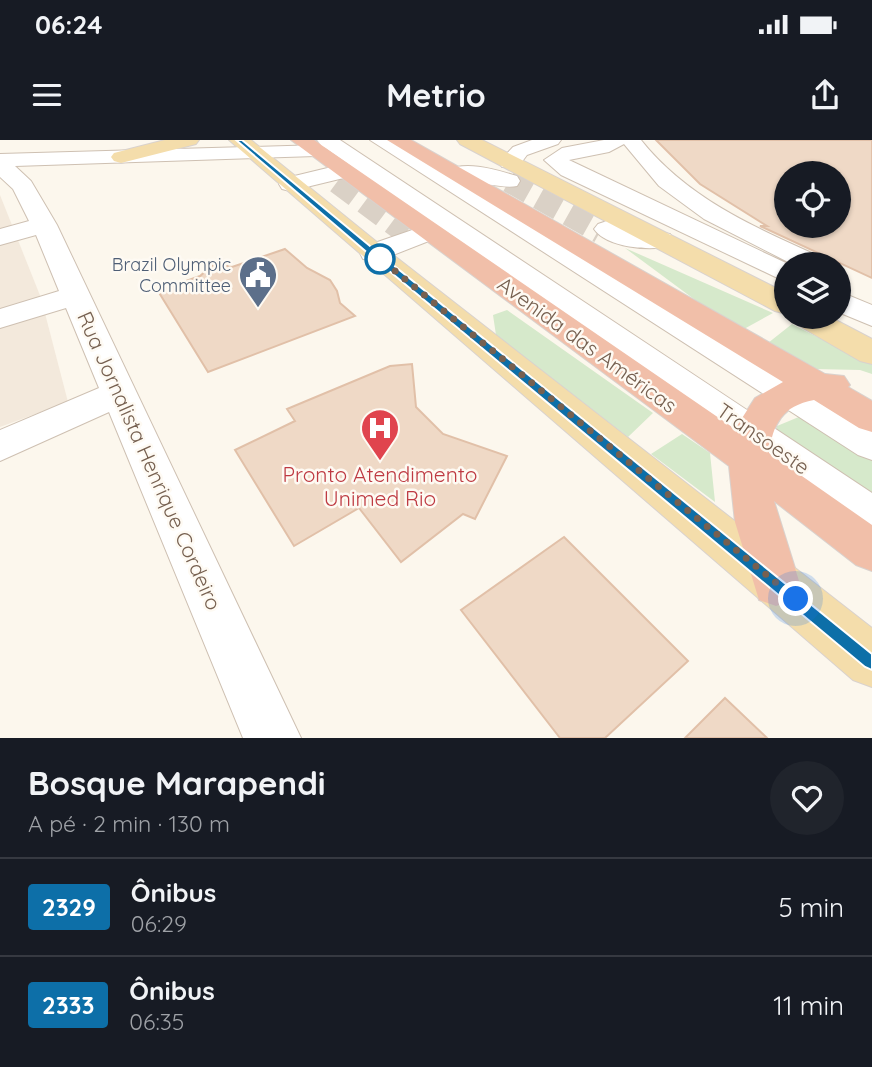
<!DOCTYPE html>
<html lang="pt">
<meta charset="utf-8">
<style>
:root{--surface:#171b24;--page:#20242c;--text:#f1f3f6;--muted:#9ea1a6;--line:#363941}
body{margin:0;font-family:Quicksand,sans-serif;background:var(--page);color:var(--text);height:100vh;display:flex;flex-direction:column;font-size:26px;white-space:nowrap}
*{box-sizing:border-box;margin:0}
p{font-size:23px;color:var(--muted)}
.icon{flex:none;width:38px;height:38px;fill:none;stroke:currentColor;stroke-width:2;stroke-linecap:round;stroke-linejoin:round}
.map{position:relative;height:598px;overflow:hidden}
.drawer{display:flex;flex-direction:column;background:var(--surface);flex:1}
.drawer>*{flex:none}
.badge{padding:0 14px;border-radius:5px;font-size:24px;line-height:46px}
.buttons{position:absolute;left:774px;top:21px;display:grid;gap:14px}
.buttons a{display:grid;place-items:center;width:77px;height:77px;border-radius:50%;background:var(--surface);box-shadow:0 2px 5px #0004;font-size:35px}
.you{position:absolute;width:35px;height:35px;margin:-18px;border:5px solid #fff;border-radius:50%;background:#1a73e8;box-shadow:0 0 0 10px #1a73e833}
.map>.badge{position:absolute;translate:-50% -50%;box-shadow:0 0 0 4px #fff}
.round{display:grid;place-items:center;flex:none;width:74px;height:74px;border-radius:37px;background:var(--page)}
.overview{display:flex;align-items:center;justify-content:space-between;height:119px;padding:0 28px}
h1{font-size:33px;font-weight:700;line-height:52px}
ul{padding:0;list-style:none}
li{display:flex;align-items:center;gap:21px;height:98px;padding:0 28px;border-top:2px solid var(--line)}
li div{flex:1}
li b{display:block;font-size:26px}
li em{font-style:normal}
li .badge{min-width:77px;font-weight:700;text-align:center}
.status{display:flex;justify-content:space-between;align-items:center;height:49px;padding:0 35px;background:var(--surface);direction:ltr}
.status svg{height:19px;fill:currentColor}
header{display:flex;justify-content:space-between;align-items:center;height:91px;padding:0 28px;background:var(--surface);font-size:32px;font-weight:700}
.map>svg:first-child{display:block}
.residential{fill:#f3e9dc}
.green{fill:#d6e9cb}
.building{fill:#efd9c6;stroke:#e1c0a8;stroke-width:2;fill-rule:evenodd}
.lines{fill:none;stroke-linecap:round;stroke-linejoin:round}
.minor-tunnel{stroke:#dad1c6;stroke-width:23;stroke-dasharray:23 11;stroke-linecap:butt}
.minor-casing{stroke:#cec0b2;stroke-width:2}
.major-casing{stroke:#d9d2ce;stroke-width:2}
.highway-casing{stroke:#d9d2ce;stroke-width:2}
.minor{fill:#fff;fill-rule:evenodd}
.major{fill:#f4ddab;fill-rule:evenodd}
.highway{fill:#f1bfa9;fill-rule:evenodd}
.line{fill:#0d6fa8;stroke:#fff;stroke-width:2}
.walk{stroke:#766050;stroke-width:7;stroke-dasharray:0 12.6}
.stop-dot{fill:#fff;stroke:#0d6fa8;stroke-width:3.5}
.labels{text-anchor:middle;stroke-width:5;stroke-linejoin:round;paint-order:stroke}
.far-service-label{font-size:18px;fill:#4e5e75;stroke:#fefaf3;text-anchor:end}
.street-label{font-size:21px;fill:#766050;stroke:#fefaf3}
.health-label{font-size:21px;fill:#be3a42;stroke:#fefaf3}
</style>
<div class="status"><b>06:24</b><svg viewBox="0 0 49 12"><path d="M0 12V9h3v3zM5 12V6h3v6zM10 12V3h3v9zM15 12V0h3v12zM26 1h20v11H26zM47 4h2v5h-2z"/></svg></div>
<header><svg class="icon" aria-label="menu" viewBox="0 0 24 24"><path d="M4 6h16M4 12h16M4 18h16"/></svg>Metrio<svg class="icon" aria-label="share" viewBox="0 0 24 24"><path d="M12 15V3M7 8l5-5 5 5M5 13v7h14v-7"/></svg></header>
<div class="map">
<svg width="872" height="598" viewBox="0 0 872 598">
<rect width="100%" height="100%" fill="#fcf7ed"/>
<path class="residential" d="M0,55L41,158L68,262L0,287Z"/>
<path class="green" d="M625,108L773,173L744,189L702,165Z
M507,170L653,273L628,297L496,195L493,175Z
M792,184L872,225V234L860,230L814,229L768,203Z
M806,274L872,315V369L776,298L777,286Z
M682,294L710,313L715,362L651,314Z"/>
<path class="building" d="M656,0H872V138L760,86H767L700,44ZM786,33H838V86H786Z
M285,109L307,128L330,140L337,151L340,163L355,176L208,232L158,151L200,136L215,123L232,127Z
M412,224L416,267L443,294L507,316L475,379L463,374L401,422L359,368L294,406L235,310L295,281L287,269L390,226Z
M564,397L688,521L605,598H560L461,470Z
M725,558L767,598H685Z"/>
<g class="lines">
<path class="minor-tunnel" d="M509,41L600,92
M337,42L406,93"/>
<defs>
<path id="minor" d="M317,0H340L872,353V395L857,390L738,300L442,90L439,97L383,119L373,121L363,119L360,113L363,107L421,87L435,86L352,27L355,31L352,36L290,51L282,49L279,44L282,39L344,24L351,26L324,7L326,10L323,14L316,16L15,26L31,41L57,85L301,598H243L109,272L0,321V290L99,248L66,168L0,188V169L59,151L36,95L0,105V89L29,81L13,49L0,37V14L321,5Z
M370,0H394L446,31C466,20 496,30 517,36L520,41L517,46C503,49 479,41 462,41L872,286V320L858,315Z
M532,0H561L558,4L527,15L518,27H502L499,22L513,7Z
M604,0H641C688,59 756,88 823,118L827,124H792L704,79L659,46L624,4L609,12L569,20L788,124H786V142L561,35L544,20L562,8Z
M607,81L626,89L670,94L674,100L670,106C650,111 607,108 594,89L598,84Z
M838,151L872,165V186L838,172Z"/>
<path id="major" d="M165,0H199L196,4L121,23L114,21L111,17L114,13Z
M229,0H251L383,107L872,488V547L853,540Z
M457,0H482L786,153V174L775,171L460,4Z
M792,177H830L872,199V224L860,221L796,184Z"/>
<path id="highway" d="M291,0H314L735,289L755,258L783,242L387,0H411L825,234L844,236L850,245L848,247L872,261V292L859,288L814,260C782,266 773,284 769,313L872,385V431L856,425L774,361L800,444L793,460L776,466L759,460L735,382L729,326Z"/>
</defs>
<use href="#minor" class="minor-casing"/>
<use href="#major" class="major-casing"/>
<use href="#highway" class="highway-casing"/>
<use href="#minor" class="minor"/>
<use href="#major" class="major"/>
<use href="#highway" class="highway"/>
</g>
<path class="line" d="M236,0H242L376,111L872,514V530L865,527L370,115Z"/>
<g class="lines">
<path class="walk" d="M380,119L373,113L796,459"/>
</g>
<defs>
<symbol id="civic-pin" viewBox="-11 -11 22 30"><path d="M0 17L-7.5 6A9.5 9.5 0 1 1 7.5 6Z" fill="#5c6f8a" stroke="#fefaf3"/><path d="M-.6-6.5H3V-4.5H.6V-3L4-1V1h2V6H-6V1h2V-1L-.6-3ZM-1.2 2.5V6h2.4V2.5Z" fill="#fff"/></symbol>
<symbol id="hospital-pin" viewBox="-11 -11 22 30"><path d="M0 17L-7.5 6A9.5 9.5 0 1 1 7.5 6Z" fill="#e0444e" stroke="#fefaf3"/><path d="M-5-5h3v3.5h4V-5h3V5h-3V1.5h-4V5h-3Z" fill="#fff"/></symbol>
</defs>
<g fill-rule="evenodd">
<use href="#civic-pin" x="236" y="113" width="44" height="60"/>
<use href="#hospital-pin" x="358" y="266" width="44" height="60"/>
</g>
<circle class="stop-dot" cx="380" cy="119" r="14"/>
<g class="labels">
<g class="far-service-label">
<text x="231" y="131">Brazil Olympic<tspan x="231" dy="21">Committee</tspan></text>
</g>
<g class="street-label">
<text transform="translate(587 205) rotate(36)" y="7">Avenida das Américas</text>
<text transform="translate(763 299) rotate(35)" y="7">Transoeste</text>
<text transform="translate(149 321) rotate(66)" y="7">Rua Jornalista Henrique Cordeiro</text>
</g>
<g class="health-label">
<text x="380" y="342">Pronto Atendimento<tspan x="380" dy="24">Unimed Rio</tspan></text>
</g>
</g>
</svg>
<div class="buttons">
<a><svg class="icon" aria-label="locate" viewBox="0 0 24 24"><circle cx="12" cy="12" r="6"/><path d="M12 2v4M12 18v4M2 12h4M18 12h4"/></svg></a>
<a><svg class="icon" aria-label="layers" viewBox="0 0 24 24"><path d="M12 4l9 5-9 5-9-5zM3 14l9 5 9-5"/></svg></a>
</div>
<div class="you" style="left:796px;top:459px"></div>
</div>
<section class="drawer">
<div class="overview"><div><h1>Bosque Marapendi</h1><p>A pé · 2 min · 130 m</p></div><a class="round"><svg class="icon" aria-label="heart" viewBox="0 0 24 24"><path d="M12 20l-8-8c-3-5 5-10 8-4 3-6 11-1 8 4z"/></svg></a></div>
<ul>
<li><span class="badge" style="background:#0d6fa8;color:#fff">2329</span><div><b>Ônibus</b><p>06:29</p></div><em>5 min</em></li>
<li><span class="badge" style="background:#0d6fa8;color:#fff">2333</span><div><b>Ônibus</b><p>06:35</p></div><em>11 min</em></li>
</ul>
</section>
